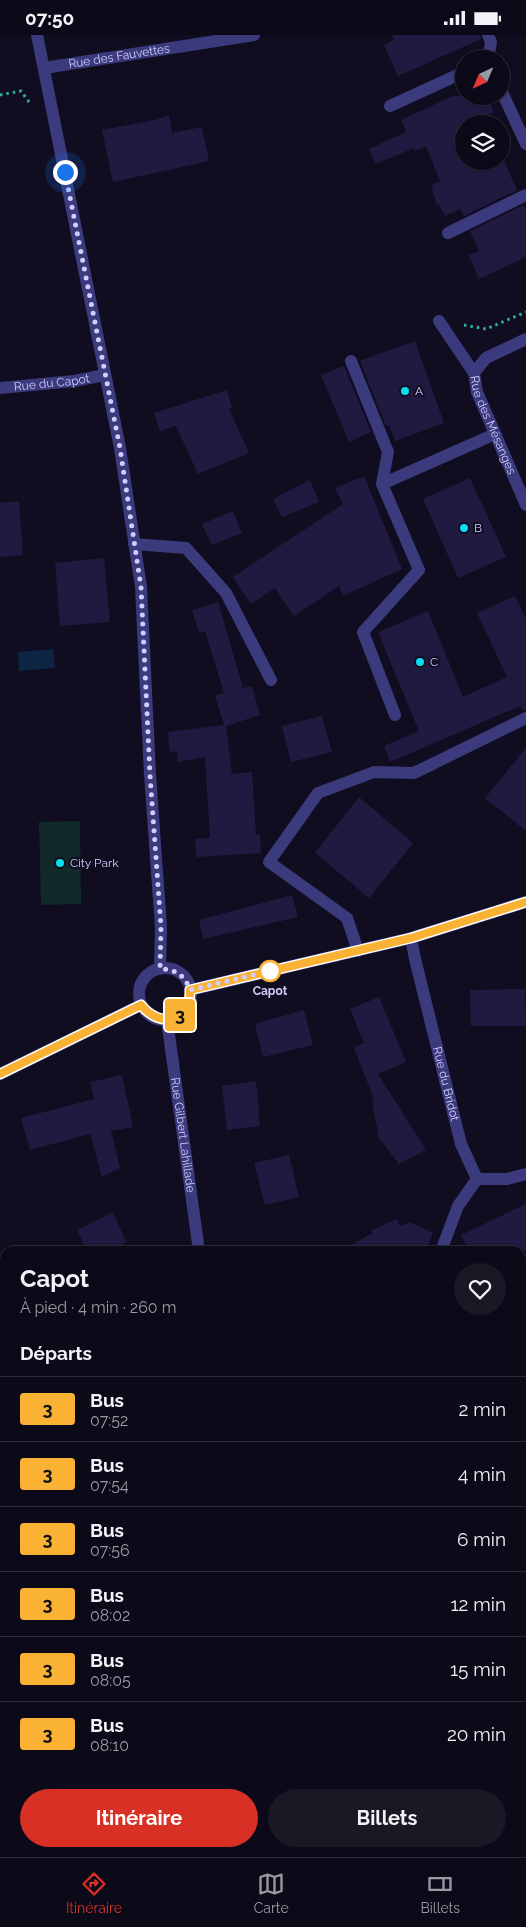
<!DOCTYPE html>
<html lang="fr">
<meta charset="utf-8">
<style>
:root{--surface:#0c0a18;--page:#1a1825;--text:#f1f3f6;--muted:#9a9aa2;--line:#2c2b37;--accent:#d93025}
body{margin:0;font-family:Raleway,sans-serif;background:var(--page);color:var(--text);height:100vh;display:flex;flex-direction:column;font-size:19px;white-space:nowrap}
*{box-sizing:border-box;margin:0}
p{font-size:16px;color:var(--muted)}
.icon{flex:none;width:28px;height:28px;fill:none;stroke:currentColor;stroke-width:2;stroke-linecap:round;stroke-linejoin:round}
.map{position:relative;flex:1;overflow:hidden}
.panel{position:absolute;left:0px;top:1211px;width:526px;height:611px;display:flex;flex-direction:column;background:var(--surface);border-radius:15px 15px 0 0;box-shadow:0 1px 4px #0004,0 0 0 1px var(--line)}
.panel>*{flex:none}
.badge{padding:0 10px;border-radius:4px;font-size:18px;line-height:32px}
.needle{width:32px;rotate:224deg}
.tools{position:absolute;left:455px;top:15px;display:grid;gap:10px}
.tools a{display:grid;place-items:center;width:55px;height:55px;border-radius:50%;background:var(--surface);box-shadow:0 1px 4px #0004,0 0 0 1px var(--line);font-size:25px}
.you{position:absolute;width:25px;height:25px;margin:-12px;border:4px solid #fff;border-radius:50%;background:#1a73e8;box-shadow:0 0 0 8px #1a73e833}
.map>.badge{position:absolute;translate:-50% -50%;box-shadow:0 0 0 2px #fff}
h2{padding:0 20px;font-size:19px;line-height:45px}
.round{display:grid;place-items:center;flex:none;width:52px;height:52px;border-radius:26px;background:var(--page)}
.overview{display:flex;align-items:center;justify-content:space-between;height:85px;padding:0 20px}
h1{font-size:24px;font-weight:700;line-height:38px}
.button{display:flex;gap:10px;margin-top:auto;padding:10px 20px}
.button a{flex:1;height:58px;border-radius:30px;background:var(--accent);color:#fff;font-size:20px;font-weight:700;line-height:58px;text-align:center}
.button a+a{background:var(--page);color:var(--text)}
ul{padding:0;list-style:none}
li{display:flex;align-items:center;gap:15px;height:65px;padding:0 20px;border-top:1px solid var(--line)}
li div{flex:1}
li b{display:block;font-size:19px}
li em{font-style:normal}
li .badge{min-width:55px;font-weight:700;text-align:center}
.status{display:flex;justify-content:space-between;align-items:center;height:35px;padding:0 25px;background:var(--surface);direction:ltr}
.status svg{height:14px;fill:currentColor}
.tabs{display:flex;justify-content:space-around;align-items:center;height:70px;border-top:1px solid var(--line);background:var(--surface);font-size:14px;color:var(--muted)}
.tabs a{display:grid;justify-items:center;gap:2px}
.tabs .current{color:var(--accent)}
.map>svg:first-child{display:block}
.green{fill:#112928}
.water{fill:#0d2443}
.building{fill:#211a40}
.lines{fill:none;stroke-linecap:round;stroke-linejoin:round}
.path{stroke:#31aea3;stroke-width:3;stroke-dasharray:2.5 4;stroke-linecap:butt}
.service{stroke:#3a3a7d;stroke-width:12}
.minor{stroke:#3a3a7d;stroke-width:12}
.line-casing{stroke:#fff;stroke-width:11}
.line{stroke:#f9b233;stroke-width:8}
.walk{stroke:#d1cdfe;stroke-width:5;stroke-dasharray:0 9}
.poi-dot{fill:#07dff0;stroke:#100d20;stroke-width:2}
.stop-dot{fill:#fff;stroke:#f9b233;stroke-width:2.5}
.labels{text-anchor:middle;stroke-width:4;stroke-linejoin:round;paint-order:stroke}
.street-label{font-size:12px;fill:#d1cdfe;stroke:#100d20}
.poi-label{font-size:12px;fill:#d1cdfe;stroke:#100d20;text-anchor:start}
.stop-label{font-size:12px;font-weight:bold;fill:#d1cdfe;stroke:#100d20}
</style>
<div class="status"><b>07:50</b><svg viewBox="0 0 49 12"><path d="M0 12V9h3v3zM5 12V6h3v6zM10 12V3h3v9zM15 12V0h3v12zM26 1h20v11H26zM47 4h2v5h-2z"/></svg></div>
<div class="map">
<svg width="526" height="1822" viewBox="0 0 526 1822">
<rect width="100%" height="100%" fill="#100d20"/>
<path class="green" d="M80,786L81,869L41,870L39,787Z"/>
<path class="water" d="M53,614L55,633L19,636L18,617Z"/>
<path class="building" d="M392,0H480L481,4L398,41L384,10L394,5Z
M453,61H487L494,77L484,81L485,84L476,89H464V126H504L517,155L464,181L460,174L445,181L439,169L437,170L431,150L440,146L426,111L415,116L414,113L375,129L369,114L406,97L401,85Z
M169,80L172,98L202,92L209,126L113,147L102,95L155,85Z
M524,170L526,174V222L479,244L469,220L479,216L470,196Z
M415,306L444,388L395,406L389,390L386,391L360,326Z
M344,331L371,397L349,407L321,340Z
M227,355L232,373L229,374L249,418L198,439L176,391L160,396L154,378Z
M364,441L402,534L343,561L339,551L294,581L275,553L251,569L233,542L343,469L335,453Z
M470,443L506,522L458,543L423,464Z
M310,445L319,467L282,482L273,464Z
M19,466L23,520L0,522V468Z
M233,476L242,498L212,510L202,489Z
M104,523L110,587L60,591L55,528Z
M515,561L526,584V675L523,676L520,671L390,727L384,711L419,696L378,597L428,576L463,662L507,642L477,578Z
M218,567L243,653L252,651L260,680L226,691L232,739L252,737L256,800L260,799L261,818L196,822L195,804L210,803L205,722L178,727L177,716L170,717L168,697L224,690L215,661L224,658L205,596L199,598L192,575Z
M322,681L332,717L291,727L282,691Z
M526,713V796L485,763Z
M359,762L413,808L369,863L315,818Z
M292,860L298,882L203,904L199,885Z
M525,954L526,991H471L470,955Z
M379,962L406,1027L378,1039L426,1115L399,1129L379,1103L372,1065L374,1064L354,1013L364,1008L350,974Z
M304,975L313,1010L263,1022L255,989Z
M122,1040L133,1092L111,1096L120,1133L102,1142L90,1099L30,1115L21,1083L94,1064L90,1047Z
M256,1046L260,1091L227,1095L222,1051Z
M289,1120L299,1162L265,1170L254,1128Z
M526,1169V1216H469L461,1200Z
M113,1177L126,1207L123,1208L127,1216H87L77,1195Z
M397,1184L400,1191L410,1187L433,1198L425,1216H340L373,1198L372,1195Z"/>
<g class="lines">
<path class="path" d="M0,60L21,56L29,67
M464,290L486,294L526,277
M0,1628L5,1625"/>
<path class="service" d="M488,0L491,7L488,24
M501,55L526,109
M390,71L464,37
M448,198L526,160
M439,286L474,338
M351,326L388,417L382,449L419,535L363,597L395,680
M382,449L495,399
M134,509L186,513L226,558L271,645
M358,916L347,883L269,827L318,758L374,737L414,738L526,683
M441,1216L458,1171L477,1144"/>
<g class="minor">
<path d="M37,0L120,413L141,552L150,739L161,892L160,934"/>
<path id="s1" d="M44,33L254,0"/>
<path id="s2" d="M526,304L486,323L474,338L477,357L526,470"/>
<path id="s3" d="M0,353L74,346L105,340"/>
<path id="s4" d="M411,903L415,924L461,1109L477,1144H507L526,1139"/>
<circle cx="165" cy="959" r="26"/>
<path d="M190,955L411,903L526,867"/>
<path id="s5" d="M167,985L199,1216"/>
<path d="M0,1039L141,970"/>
<path d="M521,1448L526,1450"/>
<path d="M0,1474L5,1472"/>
<path d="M0,1490L5,1500"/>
<path d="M521,1667L526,1666"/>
<path d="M380,1818L382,1822"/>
<path d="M60,1822L70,1818"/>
</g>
</g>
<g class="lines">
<defs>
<path id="line" d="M0,1039L141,970C160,994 191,987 190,955L411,903L526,867"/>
</defs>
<use href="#line" class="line-casing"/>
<use href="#line" class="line"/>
<path class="walk" d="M65,137L120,413L141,552L150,740L161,892L160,934C176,934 185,941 190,955L270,936"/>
</g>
<g class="poi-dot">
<circle cx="405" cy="356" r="5"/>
<circle cx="464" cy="493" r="5"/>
<circle cx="420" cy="627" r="5"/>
<circle cx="60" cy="828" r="5"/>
</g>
<circle class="stop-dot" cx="270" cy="936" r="10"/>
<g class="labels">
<g class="street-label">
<text dy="4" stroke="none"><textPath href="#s1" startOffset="76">Rue des Fauvettes</textPath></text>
<text dy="4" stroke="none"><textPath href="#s3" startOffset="52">Rue du Capot</textPath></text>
<text dy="4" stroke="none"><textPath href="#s2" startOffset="119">Rue des Mésanges</textPath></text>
<text dy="4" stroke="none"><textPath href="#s4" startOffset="150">Rue du Bridot</textPath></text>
<text dy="4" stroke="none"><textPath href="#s5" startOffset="116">Rue Gilbert Lahillade</textPath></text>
</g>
<g class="poi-label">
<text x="415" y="360">A</text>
<text x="474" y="497">B</text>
<text x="430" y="631">C</text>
<text x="70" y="832">City Park</text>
</g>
<g class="stop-label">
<text x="270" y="960">Capot</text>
</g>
</g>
</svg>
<div class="tools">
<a><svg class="needle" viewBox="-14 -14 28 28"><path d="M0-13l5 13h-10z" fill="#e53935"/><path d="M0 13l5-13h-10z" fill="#9a9aa2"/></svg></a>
<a><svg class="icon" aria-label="layers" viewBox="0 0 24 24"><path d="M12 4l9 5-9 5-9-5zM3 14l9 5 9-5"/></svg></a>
</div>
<div class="you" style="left:65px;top:137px"></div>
<b class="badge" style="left:180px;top:980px;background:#f9b233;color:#111">3</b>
<section class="panel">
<div class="overview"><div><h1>Capot</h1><p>À pied · 4 min · 260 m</p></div><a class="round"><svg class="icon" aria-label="heart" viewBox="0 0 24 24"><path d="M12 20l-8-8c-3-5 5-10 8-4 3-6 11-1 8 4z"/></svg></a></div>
<h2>Départs</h2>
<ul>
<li><span class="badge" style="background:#f9b233;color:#111">3</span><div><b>Bus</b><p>07:52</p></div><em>2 min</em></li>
<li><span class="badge" style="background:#f9b233;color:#111">3</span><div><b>Bus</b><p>07:54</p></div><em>4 min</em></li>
<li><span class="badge" style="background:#f9b233;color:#111">3</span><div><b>Bus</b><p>07:56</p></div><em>6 min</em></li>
<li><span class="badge" style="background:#f9b233;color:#111">3</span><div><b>Bus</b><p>08:02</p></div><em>12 min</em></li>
<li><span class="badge" style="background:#f9b233;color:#111">3</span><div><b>Bus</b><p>08:05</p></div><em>15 min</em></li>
<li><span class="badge" style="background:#f9b233;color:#111">3</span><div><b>Bus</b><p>08:10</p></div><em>20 min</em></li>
</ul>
<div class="button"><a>Itinéraire</a><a>Billets</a></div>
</section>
</div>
<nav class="tabs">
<a class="current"><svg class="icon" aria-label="directions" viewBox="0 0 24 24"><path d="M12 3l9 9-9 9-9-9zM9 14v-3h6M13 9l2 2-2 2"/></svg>Itinéraire</a>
<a><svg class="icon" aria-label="map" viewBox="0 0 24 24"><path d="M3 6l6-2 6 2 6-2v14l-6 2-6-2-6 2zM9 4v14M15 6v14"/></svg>Carte</a>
<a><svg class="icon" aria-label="tickets" viewBox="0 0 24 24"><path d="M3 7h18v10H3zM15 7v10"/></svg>Billets</a>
</nav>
